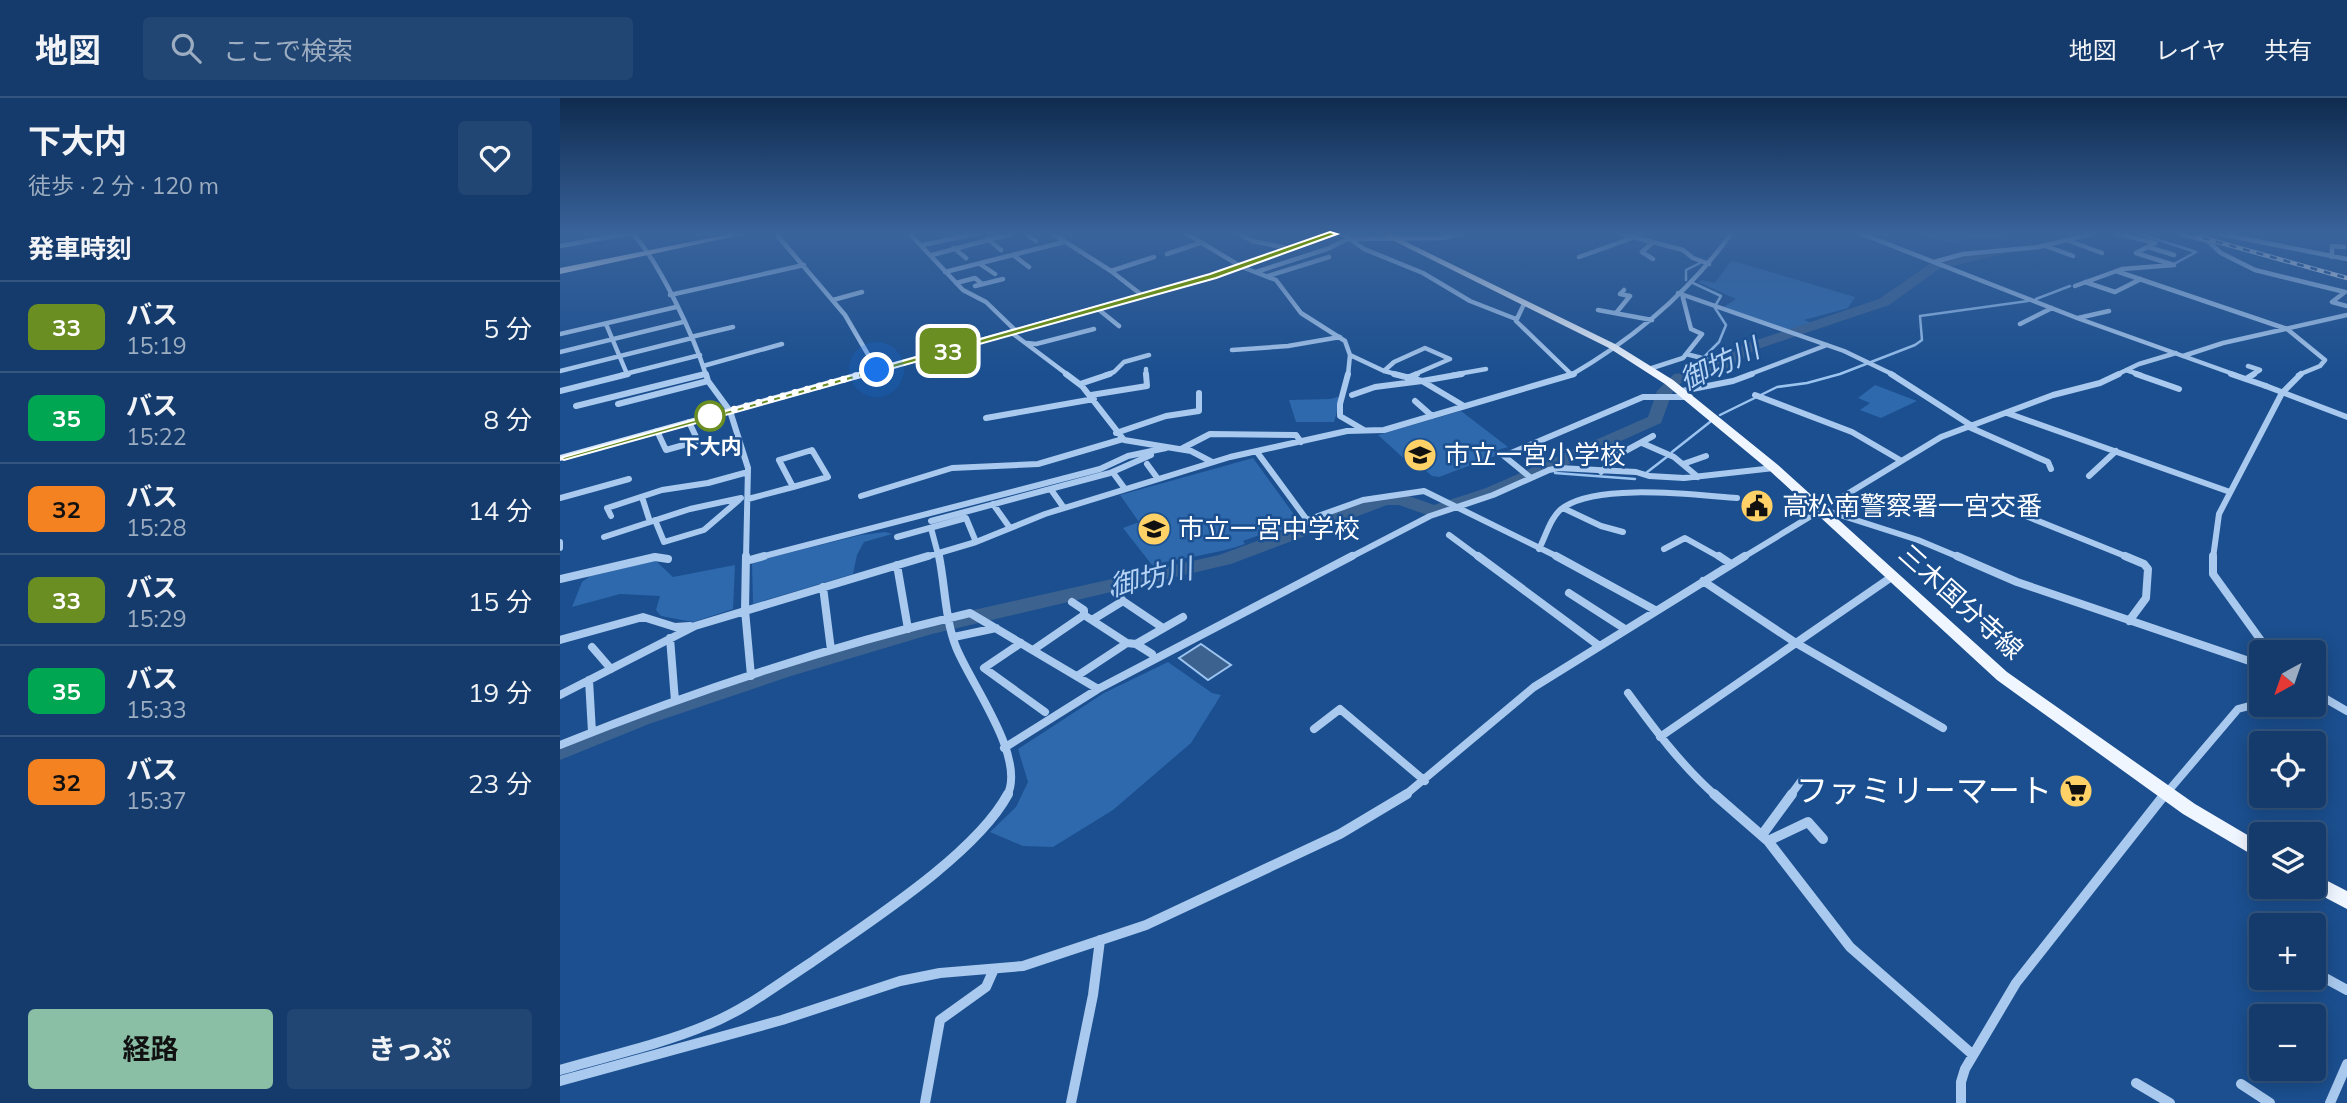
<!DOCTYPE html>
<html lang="ja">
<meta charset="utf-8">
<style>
:root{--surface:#143b6b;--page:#214673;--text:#f1f3f6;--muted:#9dadc1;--line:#33557e;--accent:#8abfa5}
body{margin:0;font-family:Mulish,"Noto Sans JP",sans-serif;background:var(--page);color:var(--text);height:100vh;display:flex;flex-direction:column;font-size:26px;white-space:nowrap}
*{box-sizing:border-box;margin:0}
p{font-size:23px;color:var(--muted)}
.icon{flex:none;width:38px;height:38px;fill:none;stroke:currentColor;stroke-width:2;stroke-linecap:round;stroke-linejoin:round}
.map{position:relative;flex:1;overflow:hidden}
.panel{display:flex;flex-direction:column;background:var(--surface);width:560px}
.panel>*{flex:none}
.badge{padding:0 14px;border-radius:10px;font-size:24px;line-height:46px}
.needle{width:46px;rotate:220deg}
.fabs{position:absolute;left:1689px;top:542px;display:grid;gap:14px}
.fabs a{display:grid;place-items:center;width:77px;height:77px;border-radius:7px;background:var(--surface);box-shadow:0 4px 18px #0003,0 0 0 2px var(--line);font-size:35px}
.you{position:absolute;width:35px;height:35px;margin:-18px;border:5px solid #fff;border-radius:50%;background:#1a73e8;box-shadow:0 0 0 10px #1a73e833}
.map>.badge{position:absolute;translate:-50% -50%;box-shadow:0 0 0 4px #fff}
h2{padding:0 28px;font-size:26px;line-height:63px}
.round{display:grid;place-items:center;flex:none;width:74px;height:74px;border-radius:7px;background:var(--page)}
.summary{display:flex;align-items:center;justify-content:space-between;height:119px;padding:0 28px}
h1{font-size:33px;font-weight:700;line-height:52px}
.action{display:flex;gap:14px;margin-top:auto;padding:14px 28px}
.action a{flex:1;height:80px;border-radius:7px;background:var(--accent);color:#111;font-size:28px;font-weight:700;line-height:80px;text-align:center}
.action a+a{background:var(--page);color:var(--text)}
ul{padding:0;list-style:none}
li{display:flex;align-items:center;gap:21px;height:91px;padding:0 28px;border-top:2px solid var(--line)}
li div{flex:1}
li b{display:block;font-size:26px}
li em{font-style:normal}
li .badge{min-width:77px;font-weight:700;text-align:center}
header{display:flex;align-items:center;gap:42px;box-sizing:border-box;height:98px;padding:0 35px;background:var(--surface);border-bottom:2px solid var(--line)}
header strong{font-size:33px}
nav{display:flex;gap:38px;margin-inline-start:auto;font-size:24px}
.search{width:490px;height:63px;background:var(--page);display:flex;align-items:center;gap:18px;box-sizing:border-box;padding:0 24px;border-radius:7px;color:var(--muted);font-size:26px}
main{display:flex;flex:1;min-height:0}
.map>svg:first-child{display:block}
.green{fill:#2e69ad}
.water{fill:#3c6290;stroke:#9cc4f0;stroke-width:2}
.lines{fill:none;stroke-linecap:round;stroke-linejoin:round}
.stream{stroke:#9cc4f0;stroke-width:2.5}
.river{fill:#3c6290;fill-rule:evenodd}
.minor-far3{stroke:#a9c9ee;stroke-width:4.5}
.minor-far2{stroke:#a9c9ee;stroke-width:6}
.minor-far1{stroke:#a9c9ee;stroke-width:8}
.minor{stroke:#a9c9ee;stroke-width:10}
.tertiary{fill:#a9c9ee;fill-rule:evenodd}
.secondary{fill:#d6e6fa;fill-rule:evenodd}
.primary{fill:#f0f6ff;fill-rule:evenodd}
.trunk{fill:#f8faff;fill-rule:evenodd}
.rail-casing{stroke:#fff;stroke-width:4.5}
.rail{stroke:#1b4f8f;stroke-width:2.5;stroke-dasharray:7;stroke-linecap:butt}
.line{fill:#6b8e23;stroke:#fff;stroke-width:2}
.walk{stroke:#fff;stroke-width:7;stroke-dasharray:0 12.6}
.stop-dot{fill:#fff;stroke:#6b8e23;stroke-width:3.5}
.labels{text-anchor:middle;stroke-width:5;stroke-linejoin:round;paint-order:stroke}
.far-stop-label{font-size:21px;font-weight:bold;fill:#fff;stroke:#1b4f8f}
.poi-label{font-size:26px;fill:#fff;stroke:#1b4f8f;text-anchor:start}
.street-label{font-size:26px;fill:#fff;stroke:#1b4f8f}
.water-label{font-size:28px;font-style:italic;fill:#b5d3f5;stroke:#1b4f8f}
.near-poi-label{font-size:32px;fill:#fff;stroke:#1b4f8f;text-anchor:end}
</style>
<header>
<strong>地図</strong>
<div class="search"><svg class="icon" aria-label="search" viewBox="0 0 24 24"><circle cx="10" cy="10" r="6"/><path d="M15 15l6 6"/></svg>ここで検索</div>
<nav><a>地図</a><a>レイヤ</a><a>共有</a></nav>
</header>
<main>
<section class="panel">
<div class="summary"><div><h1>下大内</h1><p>徒歩 · 2 分 · 120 m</p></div><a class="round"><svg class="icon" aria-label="heart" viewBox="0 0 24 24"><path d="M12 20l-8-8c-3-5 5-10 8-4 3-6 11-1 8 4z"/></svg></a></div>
<h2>発車時刻</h2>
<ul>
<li><span class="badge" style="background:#6b8e23;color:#fff">33</span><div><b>バス</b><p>15:19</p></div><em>5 分</em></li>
<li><span class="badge" style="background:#00a651;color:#fff">35</span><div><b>バス</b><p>15:22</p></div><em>8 分</em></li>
<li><span class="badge" style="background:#f58220;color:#111">32</span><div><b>バス</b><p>15:28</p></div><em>14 分</em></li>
<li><span class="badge" style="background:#6b8e23;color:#fff">33</span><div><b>バス</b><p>15:29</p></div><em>15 分</em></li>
<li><span class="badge" style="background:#00a651;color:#fff">35</span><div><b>バス</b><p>15:33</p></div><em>19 分</em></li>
<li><span class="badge" style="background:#f58220;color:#111">32</span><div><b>バス</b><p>15:37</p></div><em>23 分</em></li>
</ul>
<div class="action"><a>経路</a><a>きっぷ</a></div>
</section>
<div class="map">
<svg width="1787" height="1005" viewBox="0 0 1787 1005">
<rect width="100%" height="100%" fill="#1b4f8f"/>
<path class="green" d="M1357,136H1440L1450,140H1405L1394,146Z
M1171,163L1177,164L1295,199L1288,210L1244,222L1252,225L1230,232L1162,210L1176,201L1138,184L1142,182L1155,185Z
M1315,287L1357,303L1321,320L1300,312L1310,305L1298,300Z
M781,298L774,324H736L729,302L770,301Z
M901,313L948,349L937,352L935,358L879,379L872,378L858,366L852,368L818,337Z
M693,360L738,422L733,429L719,433L716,431L683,443L685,446C655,457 623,459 592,467L563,430L579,424L560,397Z
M325,434L332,436L304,444L297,457L293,476L193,506L192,464L301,437Z
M96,463L113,479L175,467L173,511L133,524L101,518L96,512L100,498L60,496L12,509L22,484L30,478Z
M608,564L652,595L661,597L631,645L553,712L493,749L463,748L430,734L456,709L468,684L458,651L544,595Z"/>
<path class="water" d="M641,546L671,567L648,582L619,560Z"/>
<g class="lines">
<path class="stream" d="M1580,136L1636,154L1614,166
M1126,182V172L1140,165
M1133,185L1161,198L1155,208
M1476,201L1510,188
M1144,259L1159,244L1166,227L1155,210
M1133,269L1141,261
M1160,317L1217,289L1247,285L1280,276L1355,247L1362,242L1360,218L1468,203
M1112,354L1150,324
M995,375L1075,381
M1086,375L1108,358"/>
<path class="river" d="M1439,149L1443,150V156L1379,171L1329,207L1195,252L1152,280L1123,283L1112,295L1101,325L938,398L881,417H867L839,407H827L671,466L372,536L231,578L89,626L0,662V643L73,614L215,566L369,522L659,457L824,396L841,395L874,407L926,390L1088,319L1097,293L1114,276L1143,273L1185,246L1319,201L1371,165Z"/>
<path class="minor-far3" d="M73,136C100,165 134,239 146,277
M216,136L285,217L317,272
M350,136L403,192L426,204L457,234
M466,136L476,143
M493,136L551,173L583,198
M627,136L682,169L716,182L741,215L785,243L790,257L788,277
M680,136L692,143L732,151
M783,136L804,151L863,175L910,203L956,221
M1062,136L1123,152L1133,160L1149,166
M1302,136L1517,220L1676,277
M1621,136L1648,143L1661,155L1695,172L1785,194L1772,204L1787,208
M1660,136L1787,161
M428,141L441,152
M1507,142L1542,155
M1092,145L1082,154L1093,161
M362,147L415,136
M0,148L65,136
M1486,148L1513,158
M1588,149L1614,157
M394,150L406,160
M607,156L640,145
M372,157L451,136
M453,157L469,169
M1019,159L1072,140
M1772,159V148L1784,149
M1374,164L1403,156L1479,149L1530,136
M420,166L435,176
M551,173L594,159
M1556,173L1727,231L1765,262L1760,268L1738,277
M385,174L504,144
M696,174L767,151L788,141L884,140L897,136
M708,178L769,159
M1525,184L1555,194L1581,181
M396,185L415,180L422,186
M415,188L443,181
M1515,188L1562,171L1614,167L1576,155L1595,145L1559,136
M1118,195L1284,253L1334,277
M110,197L244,167
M273,202L302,194
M964,206L956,223L1012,277
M538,211L559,228
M1038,212L1092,222
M1056,215L1070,198L1060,196L1064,192
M1518,220L1549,213
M46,226L67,276
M1460,226L1492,210
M452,235L508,277
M0,236L116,209
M380,237L391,252
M131,239L173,229
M467,245L476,246L534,231
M672,252L728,248L780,239
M0,254L123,224
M1126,256L1146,261
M790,257L824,273L840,277
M1623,258L1663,245L1787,217
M143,268L222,246
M1688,268L1700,272L1692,277
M586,271V277
M1089,271L1123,260L1142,236L1131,231L1122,196
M1566,272L1581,277
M0,273L132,240
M824,273L834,264L865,250L890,261L853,277
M61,277L140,257
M140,277L145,276
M545,277L554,274L564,264L589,257
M892,277L926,271
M1011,277C1073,241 1129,194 1171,136
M1188,277L1267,247
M1556,277L1579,266L1616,255"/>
<path class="minor-far2" d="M146,276L148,283L170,313L188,370L186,460
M506,276L522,288L564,342L631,353L652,364
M788,276L780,306V318L804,332
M834,276L862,283L902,276
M1331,276L1412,328
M1576,276L1619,291
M1671,276L1706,288
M847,280L857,276
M1686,281L1694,276
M520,286L550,276
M0,293L68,276
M1122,293L1173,283L1192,276
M531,297L587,288L586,276
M792,297L815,289L862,283L904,308
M1195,297L1292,334L1340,362
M855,303L872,318
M58,306L148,283
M16,308L145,276
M1447,315L1670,394
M426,320L534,301
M1409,329L1488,364L1491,371
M97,333L106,352L138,343L129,324
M556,335L606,318L639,313V295
M1082,345L1114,359L1138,379
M621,351L650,336L736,337L741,344
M252,352L268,379L233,389L219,362Z
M697,354L747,422L803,402L864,393L1000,460
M587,366L598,381
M1123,366L1146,358
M1041,374L1058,357L1093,338
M554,376L565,391
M1529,378L1556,353
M971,380L944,358L1083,299H1130
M492,393L504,410
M301,398L392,370L478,366L563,341
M82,399L90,424
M0,400L69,381
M188,401L233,389
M433,406L450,430
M1003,410L1041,428L1063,434
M1261,411L1358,442L1401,460
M51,418L47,410L102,392L148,385L188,374
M1466,418L1570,460
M95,422L104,444L144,432L179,402
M747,422L758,432
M371,423L550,375L591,357
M371,430L379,460
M889,437L920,460
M44,439L130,411L181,400
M337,439L406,420L416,444
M0,444V450
M979,451C986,438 991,417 1004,409C1040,385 1134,397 1177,400
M1104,451L1125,440L1161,460
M90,460H102
M197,460L540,371L568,358L606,350
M362,460L416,444L485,416L670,359L787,333L824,332L1014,276
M789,460L870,418L933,397L989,372L999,370L1076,374L1089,378L1124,380L1214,370
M1182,460L1381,339L1493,297L1540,285L1559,276
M1653,460L1659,416L1722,295L1741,276"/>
<path class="minor-far1" d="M186,458L185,512L191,578
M379,458C385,487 385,521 396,549C410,585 467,659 447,698
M918,458L1038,547
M996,458L1095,512
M1159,458L1171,466
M1397,458L1457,484L1701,567
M1565,458L1584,466L1588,471L1586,500L1569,523
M1653,458V476L1710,555
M186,463L204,458
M337,467L348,531
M0,481L95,459L108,461
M1143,483L1236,545L1383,630
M263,489L271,552
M555,494L563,503L603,530
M1009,495L1065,531
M512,504L524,512V517
M532,522L563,503
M394,539L436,530
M110,540L115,603
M0,542L83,519L115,529L130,528
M461,545L424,570L485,614
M567,545L576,546L623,519
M576,546L592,556
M32,549L51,571
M473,552L524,517L567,545L517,578
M29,582L32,634
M1754,594L1787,613
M1068,595C1095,632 1122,668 1156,698
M0,597L135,528L368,458
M754,631L780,611L865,683
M1100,639L1333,478
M0,647C134,593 270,548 410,515L538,591
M444,650L538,591L792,458
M844,698L974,589L1185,458
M1230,698L1241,683
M1604,698L1678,611L1693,607L1701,599"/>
<path class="minor" d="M1154,696L1208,743L1290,849L1412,956
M1202,737L1232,696
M1208,743L1248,724L1263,741
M1754,874L1787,892
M0,972C48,958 102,946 147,927C185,912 218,886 252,864C309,824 416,756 448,696
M0,983L222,922L340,883L380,875L463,868L586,827L780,736L847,696
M1576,985L1610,1005
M1681,986L1710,1005
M365,1005L380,922L426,889L434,871
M511,1005L533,897L540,842
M1401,1005V984L1405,971L1456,885L1605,696
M1770,1005L1787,966"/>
<path class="tertiary" d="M1706,285L1787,316V322L1703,290L1701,288Z"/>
<path class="secondary" d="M767,136H776L656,180L0,363V357L650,176Z"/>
<path class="primary" d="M820,136H830L1055,246L1113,282L1218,367L1447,574L1635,706L1701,745V762L1623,716L1437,582L1210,373L1105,286L1049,250Z
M1754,776L1787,793V811L1747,790L1754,789Z"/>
<path class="trunk" d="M170,136H185L0,176V170Z"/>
<defs>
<path id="rail" d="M1629,136L1787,180"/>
</defs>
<use href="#rail" class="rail-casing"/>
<use href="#rail" class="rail"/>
</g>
<linearGradient id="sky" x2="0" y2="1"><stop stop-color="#0f2b4f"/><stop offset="0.49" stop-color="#39639b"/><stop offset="1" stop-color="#39639b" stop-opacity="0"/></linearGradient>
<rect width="1787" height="276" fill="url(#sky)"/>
<path class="line" d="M770,134L777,136L656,180L4,362L0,360L650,176Z"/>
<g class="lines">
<path class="walk" d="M150,318L317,272"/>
</g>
<defs>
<symbol id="school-disc" viewBox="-11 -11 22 22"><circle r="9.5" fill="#ffd166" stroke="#1b4f8f"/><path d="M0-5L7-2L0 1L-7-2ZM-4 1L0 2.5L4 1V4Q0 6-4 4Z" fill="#111"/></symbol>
<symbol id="civic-disc" viewBox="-11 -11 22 22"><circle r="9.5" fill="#ffd166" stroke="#1b4f8f"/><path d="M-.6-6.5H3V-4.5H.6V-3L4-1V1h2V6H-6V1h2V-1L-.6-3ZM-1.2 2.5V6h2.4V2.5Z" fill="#111"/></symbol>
<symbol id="supermarket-disc" viewBox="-11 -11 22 22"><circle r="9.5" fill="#ffd166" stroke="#1b4f8f"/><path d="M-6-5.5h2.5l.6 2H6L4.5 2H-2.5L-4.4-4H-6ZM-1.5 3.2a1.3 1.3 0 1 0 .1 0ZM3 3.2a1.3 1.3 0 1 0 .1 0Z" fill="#111"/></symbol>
</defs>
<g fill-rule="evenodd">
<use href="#school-disc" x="841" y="338" width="38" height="38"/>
<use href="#civic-disc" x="1178" y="389" width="38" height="38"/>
<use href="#school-disc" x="575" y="412" width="38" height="38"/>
<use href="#supermarket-disc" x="1497" y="674" width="38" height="38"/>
</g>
<circle class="stop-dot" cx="150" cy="318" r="14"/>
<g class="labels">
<g class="far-stop-label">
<text x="150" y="356">下大内</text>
</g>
<g class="poi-label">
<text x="884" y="366">市立一宮小学校</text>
<text x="1222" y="417">高松南警察署一宮交番</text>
<text x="618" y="440">市立一宮中学校</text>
</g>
<g class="street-label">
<text transform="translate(1401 504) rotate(42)" y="9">三木国分寺線</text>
</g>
<g class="water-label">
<text transform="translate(1159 266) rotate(-25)" y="10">御坊川</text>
<text transform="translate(591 479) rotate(-13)" y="10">御坊川</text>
</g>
<g class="near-poi-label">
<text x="1492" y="704">ファミリーマート</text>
</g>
</g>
</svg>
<div class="fabs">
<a><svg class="needle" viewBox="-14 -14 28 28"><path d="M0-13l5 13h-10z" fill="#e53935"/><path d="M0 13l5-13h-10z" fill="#9dadc1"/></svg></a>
<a><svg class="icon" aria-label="locate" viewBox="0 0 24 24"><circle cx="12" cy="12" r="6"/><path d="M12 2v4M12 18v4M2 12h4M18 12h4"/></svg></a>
<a><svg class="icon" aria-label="layers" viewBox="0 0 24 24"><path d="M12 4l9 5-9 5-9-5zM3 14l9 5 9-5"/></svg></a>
<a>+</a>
<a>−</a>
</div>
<div class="you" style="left:317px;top:272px"></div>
<b class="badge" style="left:388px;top:253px;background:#6b8e23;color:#fff">33</b>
</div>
</main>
